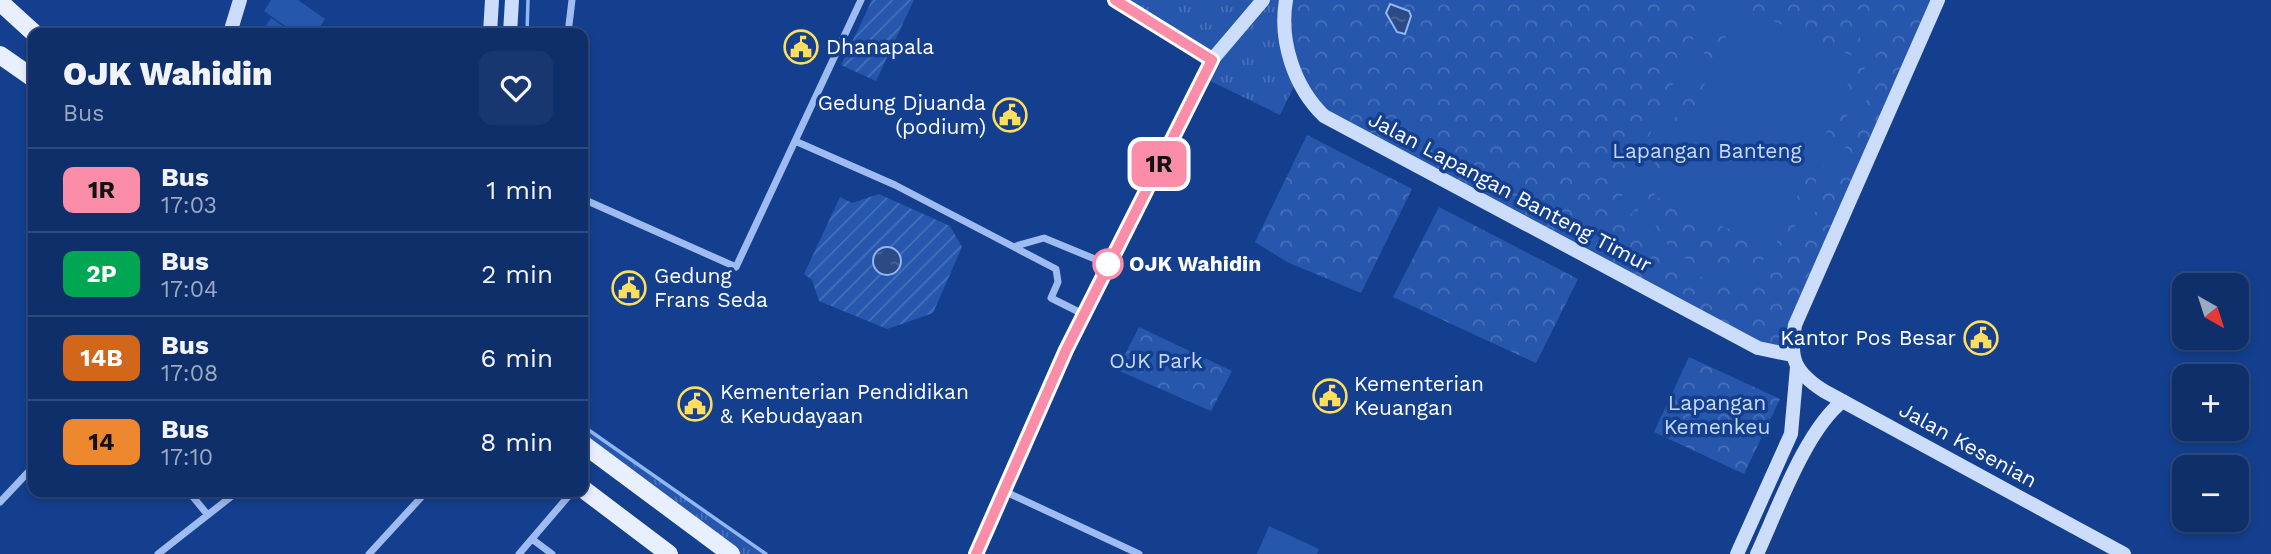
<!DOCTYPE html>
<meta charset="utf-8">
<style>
:root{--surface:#0f2f6a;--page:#183770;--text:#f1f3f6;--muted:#9ba9c1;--line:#2f4a7e}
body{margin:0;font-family:"Work Sans",sans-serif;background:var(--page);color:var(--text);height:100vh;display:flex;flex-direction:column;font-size:26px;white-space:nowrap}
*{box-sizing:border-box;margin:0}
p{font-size:23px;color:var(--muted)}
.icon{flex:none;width:38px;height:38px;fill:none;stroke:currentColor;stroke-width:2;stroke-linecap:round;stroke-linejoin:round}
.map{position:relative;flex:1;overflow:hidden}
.drawer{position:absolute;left:28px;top:28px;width:560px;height:469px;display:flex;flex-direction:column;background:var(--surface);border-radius:14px;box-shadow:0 4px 10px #0003,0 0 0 2px var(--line)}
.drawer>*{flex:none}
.badge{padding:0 14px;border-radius:10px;font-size:24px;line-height:46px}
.needle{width:46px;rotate:141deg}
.fabs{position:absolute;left:2172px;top:273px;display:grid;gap:14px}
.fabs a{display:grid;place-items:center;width:77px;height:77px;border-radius:14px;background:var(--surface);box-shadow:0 4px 10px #0003,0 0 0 2px var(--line);font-size:35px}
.map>.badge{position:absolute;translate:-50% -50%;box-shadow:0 0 0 4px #fff}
.round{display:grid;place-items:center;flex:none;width:74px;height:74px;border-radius:14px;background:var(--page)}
.head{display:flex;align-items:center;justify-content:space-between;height:119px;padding:0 35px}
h1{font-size:33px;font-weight:800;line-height:52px}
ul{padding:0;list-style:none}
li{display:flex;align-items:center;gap:21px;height:84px;padding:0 35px;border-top:2px solid var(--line)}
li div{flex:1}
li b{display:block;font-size:26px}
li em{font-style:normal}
li .badge{min-width:77px;font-weight:700;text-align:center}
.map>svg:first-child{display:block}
.grass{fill:url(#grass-tufts)}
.park{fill:url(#park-crowns)}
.garden{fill:url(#garden-furrows);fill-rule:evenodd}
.pitch{fill:#2657ad}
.water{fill:url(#water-ripples);stroke:#90b6f4;stroke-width:2}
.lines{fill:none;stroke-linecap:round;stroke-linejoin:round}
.stream{stroke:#90b6f4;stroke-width:3.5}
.street{stroke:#9ebcf1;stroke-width:7}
.secondary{stroke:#ccddfb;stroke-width:14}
.primary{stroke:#e8efff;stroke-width:18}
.line-casing{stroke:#fff;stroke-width:16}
.line{stroke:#fb8da8;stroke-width:10}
.stop-dot{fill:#fff;stroke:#fb8da8;stroke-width:3.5}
.labels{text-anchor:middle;stroke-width:7;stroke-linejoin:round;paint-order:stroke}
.poi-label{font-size:21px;fill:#fff;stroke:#143f8e;text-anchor:start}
.park-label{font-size:21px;fill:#c5d9fc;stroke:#143f8e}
.street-label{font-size:21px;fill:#fff;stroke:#143f8e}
.stop-label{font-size:21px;font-weight:bold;fill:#fff;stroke:#143f8e;text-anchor:start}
</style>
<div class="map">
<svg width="2271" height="554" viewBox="0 0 2271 554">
<defs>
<pattern id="grass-tufts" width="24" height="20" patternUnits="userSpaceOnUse" patternTransform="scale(1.75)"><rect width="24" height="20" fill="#2657ad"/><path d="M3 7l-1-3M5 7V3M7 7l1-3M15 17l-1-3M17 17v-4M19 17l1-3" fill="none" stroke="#4770b9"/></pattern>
<pattern id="park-crowns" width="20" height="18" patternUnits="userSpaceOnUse" patternTransform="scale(1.75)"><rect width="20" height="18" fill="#2657ad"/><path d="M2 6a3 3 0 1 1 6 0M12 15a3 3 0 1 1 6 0" fill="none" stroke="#4770b9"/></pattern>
<pattern id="garden-furrows" width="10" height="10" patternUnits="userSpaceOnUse" patternTransform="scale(1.75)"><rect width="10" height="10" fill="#2657ad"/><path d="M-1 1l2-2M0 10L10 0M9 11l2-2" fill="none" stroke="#4770b9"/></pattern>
<pattern id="water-ripples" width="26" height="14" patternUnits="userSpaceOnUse" patternTransform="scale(1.75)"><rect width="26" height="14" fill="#2c4b86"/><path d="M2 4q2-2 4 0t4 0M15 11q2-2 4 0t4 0" fill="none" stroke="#4c6698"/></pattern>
</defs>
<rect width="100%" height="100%" fill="#143f8e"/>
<path class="grass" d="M1111,0H1286L1297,80L1280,115L1204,78L1212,60Z
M583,426L766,554H731L583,444Z"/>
<path class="park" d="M1286,0H1940L1792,344L1773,352L1324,116L1297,80Z
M1307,135L1412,189L1361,293L1287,262L1255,242Z
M1439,207L1578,279L1536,363L1393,297Z
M1139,327L1232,371L1211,411L1117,370Z
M1689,357L1780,399L1744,474L1654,432Z"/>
<path class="garden" d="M872,0H914L876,81L841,65Z
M879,194L950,226L962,247L933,313L887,329L819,301L812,280L804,274L840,197L852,203ZM888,247C903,251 906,265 894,274Z"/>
<path class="pitch" d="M271,0H298L325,19L316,33H295L264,11Z
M1711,0H1740L1718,22L1650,173C1634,262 1737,304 1791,235L1864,79C1867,48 1858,19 1833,0H1851C1873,23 1879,52 1875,82L1802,241L1773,269L1748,280L1721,282L1683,272L1653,246L1641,223L1637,205L1632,214L1617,207Z
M1740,6L1859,59L1774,249L1654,196Z
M271,18L293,33H261Z
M1269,526L1319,549L1317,554H1257Z"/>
<path class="water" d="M1390,4L1409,11L1411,16L1405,34L1397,32L1386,13Z
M873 261a14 14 0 1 1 28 0a14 14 0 1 1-28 0Z"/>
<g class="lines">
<path class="stream" d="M527,33L528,0
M583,426L766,554"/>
<path class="street" d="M568,33L572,0
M795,141L895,185L1056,269L1058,282L1051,298L1083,314
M583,199L736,267L861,0
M1016,246L1044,238L1107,264
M1004,491L1139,554
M189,492L207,514
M0,502L33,467
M532,539L552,554
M158,554L237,492
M369,554L426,492
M519,554L572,492"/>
<path class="secondary" d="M1115,0L1212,60
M1286,0C1279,41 1294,87 1324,116L1758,348L1792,355
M1938,0L1795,325C1789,358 1794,372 1824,391L2124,554
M230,33L240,0
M490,33L492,0
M510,33L512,0
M976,554L1066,350L1212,60L1263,0
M1737,554L1791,434L1797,367
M1757,554C1777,511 1806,429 1843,401"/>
<path class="primary" d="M0,2L34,33
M0,55L33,78
M583,444L731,554
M583,489L669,554"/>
</g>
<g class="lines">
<defs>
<path id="line" d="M976,554L1066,350L1212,60L1115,0"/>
</defs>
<use href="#line" class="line-casing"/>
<use href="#line" class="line"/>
</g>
<defs>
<symbol id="civic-ring" viewBox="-11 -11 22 22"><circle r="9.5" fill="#143f8e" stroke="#ffde5e" stroke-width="1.5"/><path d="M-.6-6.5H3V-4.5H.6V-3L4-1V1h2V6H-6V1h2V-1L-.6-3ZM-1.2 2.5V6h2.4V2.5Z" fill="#ffde5e"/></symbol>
</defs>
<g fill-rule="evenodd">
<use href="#civic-ring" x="782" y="28" width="38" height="38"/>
<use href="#civic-ring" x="991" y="96" width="38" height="38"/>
<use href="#civic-ring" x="610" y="269" width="38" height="38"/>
<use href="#civic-ring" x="1962" y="319" width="38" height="38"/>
<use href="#civic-ring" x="1311" y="377" width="38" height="38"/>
<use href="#civic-ring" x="676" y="385" width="38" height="38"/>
</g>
<circle class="stop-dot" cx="1108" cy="264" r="14"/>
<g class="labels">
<g class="poi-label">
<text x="826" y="54">Dhanapala</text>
<text x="986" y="110" text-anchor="end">Gedung Djuanda<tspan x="986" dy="24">(podium)</tspan></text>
<text x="654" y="283">Gedung<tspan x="654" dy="24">Frans Seda</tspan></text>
<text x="1956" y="345" text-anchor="end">Kantor Pos Besar</text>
<text x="1354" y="391">Kementerian<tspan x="1354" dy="24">Keuangan</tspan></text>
<text x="720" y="399">Kementerian Pendidikan<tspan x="720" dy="24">&amp; Kebudayaan</tspan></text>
</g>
<g class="park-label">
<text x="1707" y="158">Lapangan Banteng</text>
<text x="1156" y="368">OJK Park</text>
<text x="1717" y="410">Lapangan<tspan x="1717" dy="24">Kemenkeu</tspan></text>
</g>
<g class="street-label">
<text transform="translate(1510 192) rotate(28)" y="7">Jalan Lapangan Banteng Timur</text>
<text transform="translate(1968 445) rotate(29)" y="7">Jalan Kesenian</text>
</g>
<g class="stop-label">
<text x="1129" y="271">OJK Wahidin</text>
</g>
</g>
</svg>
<div class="fabs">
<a><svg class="needle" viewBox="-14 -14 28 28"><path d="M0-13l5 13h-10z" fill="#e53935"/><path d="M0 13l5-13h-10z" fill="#9ba9c1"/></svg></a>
<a>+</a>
<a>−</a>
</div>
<b class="badge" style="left:1159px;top:164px;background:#fb8da8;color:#111">1R</b>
<section class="drawer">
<div class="head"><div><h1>OJK Wahidin</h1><p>Bus</p></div><a class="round"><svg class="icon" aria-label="heart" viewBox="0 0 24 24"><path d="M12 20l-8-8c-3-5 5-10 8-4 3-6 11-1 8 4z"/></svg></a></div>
<ul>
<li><span class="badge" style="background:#fb8da8;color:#111">1R</span><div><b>Bus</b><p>17:03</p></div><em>1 min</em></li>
<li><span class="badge" style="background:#00a651;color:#fff">2P</span><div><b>Bus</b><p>17:04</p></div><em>2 min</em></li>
<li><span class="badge" style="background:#d2661b;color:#fff">14B</span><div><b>Bus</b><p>17:08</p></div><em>6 min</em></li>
<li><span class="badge" style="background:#ed882e;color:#111">14</span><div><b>Bus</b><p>17:10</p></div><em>8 min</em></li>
</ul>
</section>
</div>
